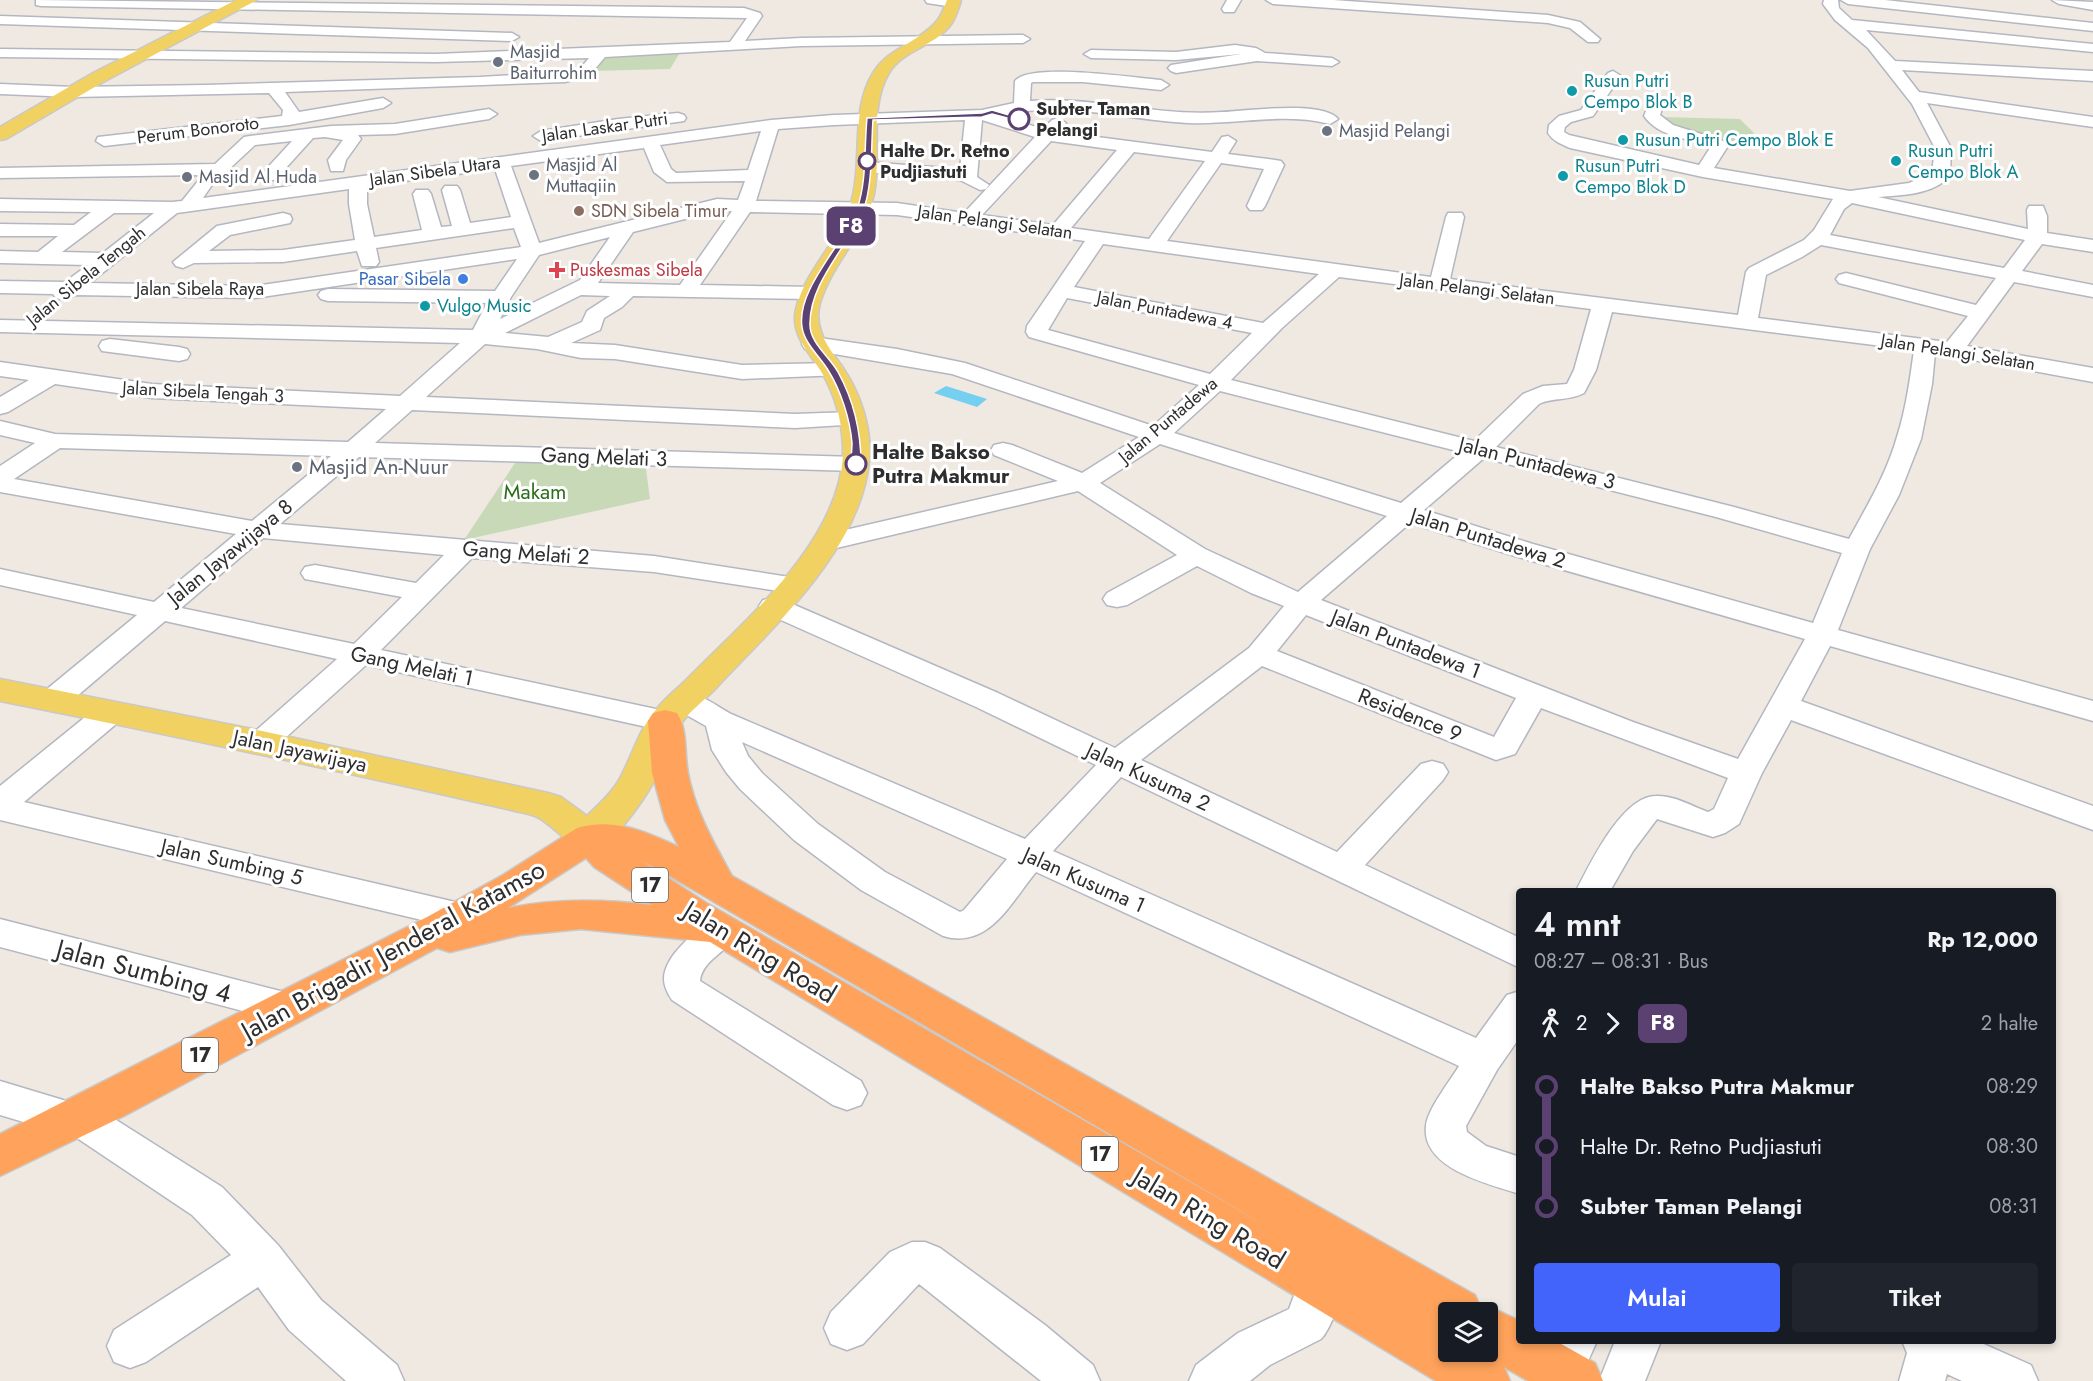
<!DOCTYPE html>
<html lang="id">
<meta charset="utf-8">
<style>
:root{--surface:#171b24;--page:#20242c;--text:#f1f3f6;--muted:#9ea1a6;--accent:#4264fb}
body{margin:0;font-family:Jost,sans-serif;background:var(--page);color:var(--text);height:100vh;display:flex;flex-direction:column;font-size:22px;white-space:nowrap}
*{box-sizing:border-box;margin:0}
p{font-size:20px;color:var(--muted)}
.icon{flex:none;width:33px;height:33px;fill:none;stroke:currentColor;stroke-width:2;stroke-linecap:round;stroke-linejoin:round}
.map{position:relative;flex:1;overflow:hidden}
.side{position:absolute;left:1516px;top:888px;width:540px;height:456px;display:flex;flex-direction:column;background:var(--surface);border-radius:6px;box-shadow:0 3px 9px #0003}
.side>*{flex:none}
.badge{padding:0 12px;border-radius:9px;font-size:21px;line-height:39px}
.buttons{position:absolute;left:1438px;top:1302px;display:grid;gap:12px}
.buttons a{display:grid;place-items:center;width:60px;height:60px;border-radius:6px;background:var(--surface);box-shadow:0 3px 9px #0003;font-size:30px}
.map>.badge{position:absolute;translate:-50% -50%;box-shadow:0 0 0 3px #fff}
.legs{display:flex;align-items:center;gap:9px;height:66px;padding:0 18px;font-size:20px}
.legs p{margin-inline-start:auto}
.head{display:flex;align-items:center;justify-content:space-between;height:102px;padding:0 18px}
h1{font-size:33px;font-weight:600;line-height:45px}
.cta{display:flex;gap:12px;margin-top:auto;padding:12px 18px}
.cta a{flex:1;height:69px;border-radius:6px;background:var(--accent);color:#fff;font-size:24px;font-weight:600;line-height:69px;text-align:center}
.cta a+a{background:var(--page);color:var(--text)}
ul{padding:0 18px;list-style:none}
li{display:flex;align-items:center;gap:21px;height:60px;font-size:22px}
li i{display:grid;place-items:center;width:9px;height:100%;margin:0 8px;background:currentColor}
li i::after{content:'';width:15px;height:15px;margin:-8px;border:4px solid;border-radius:50%;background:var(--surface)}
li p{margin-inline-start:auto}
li:first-child i{background:linear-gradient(#0000 50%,currentColor 0)}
li:last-child i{background:linear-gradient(currentColor 50%,#0000 0)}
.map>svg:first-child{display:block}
.cemetery{fill:#c8d9b8}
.water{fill:#75cff0}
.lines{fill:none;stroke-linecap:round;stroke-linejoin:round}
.minor-casing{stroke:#b4b7c1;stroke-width:3}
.major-casing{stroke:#c9c9c9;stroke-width:3}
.highway-casing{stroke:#c9c9c9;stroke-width:3}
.minor{fill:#fff;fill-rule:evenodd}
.major{fill:#f2d163;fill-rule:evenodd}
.highway{fill:#ffa35c;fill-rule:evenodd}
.line-1{fill:#5b4172;stroke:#fff;stroke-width:1.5}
.worship-dot{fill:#6b7280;stroke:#fff;stroke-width:2}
.culture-dot{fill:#0f9aa8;stroke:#fff;stroke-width:2}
.stop-1-dot{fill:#fff;stroke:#5b4172;stroke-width:3}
.education-dot{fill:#8d6e63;stroke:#fff;stroke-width:2}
.health-dot{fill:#e0444e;stroke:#fff;stroke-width:2}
.shop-dot{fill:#3f7fe0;stroke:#fff;stroke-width:2}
.labels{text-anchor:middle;stroke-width:6;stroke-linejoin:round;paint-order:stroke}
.far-worship-label{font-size:18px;fill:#5b616d;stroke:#fff;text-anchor:start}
.far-culture-label{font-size:18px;fill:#0d838f;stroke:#fff;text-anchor:start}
.far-stop-label{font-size:18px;font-weight:bold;fill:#2e2e2e;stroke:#fff;text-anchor:start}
.far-street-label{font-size:18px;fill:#2e2e2e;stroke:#fff}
.far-education-label{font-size:18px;fill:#785e54;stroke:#fff;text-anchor:start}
.far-health-label{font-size:18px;fill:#be3a42;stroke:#fff;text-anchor:start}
.far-shop-label{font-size:18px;fill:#366cbe;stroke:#fff;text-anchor:end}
.shield{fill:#fff;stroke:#6d6d6d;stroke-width:1.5}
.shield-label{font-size:20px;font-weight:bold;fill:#2e2e2e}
.stop-label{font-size:21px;font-weight:bold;fill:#2e2e2e;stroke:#fff;text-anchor:start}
.street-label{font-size:21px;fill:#2e2e2e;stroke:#fff}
.worship-label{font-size:21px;fill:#5b616d;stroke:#fff;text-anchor:start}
.park-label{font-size:21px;fill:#2c6e1b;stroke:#fff}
.near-street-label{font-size:26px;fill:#2e2e2e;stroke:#fff}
</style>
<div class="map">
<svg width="2093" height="1381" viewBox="0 0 2093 1381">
<rect width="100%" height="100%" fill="#efe9e1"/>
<path class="cemetery" d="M681,51L670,69L591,71L602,54Z
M1662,117L1740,119L1754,133L1750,141H1722L1680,132Z
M517,460L645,462L650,499L464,540Z"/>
<path class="water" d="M946,386L987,399L977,407L934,393Z"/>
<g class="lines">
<defs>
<path id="minor" d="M36,0L744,8L760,13L762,16L745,41L801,38L1023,35L1030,39L1023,43L801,46L605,57L589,76L565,82L285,92L299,112L383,98L391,103L383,108L289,125L104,146L96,141L98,137L282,116L283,110L269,93L74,97L0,94V84L74,87L206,85L480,77L565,72L579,70L589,58L436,62L0,57V49L436,54L730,42L747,18L41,6L36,5Z
M925,0H957L960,3L953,7L927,3Z
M1227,0H1241L1234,12H1224L1222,9Z
M1266,0H1333L1548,15L1580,22L1600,39L1598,42H1588L1570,28L1548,23L1273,4Z
M1824,0H1838L1839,8L1852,20L2093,44V52L1866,30L1895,61L2093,71V81L1902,70L1919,92L2093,117V127L1927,103L1951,148L1950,175C1935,195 1901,195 1878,197L2028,229L2027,210L2029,206H2043L2047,216V233L2093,240V252L2042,244L2022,271L2093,285V297L2014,282L1967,346L2093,368V382L1935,353L1932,384L1921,439L1899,495L1870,549L1838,630L2093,701V721L1830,646L1801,701L2093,806V830L1791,720L1762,773L1739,824L1725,833L1713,837L1657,819L1633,851L1610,891H1576C1590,864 1622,796 1656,796C1673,795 1692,806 1708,812L1714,809L1728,778L1541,708L1515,754L1496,760L1262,666L1141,760L1337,852L1421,764L1432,761L1443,764L1448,772L1443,780L1365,865L1520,938V968L1121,777L1053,851L1476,1038L1507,995L1520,991V1037L1497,1070L1466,1126L1467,1132L1486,1146L1520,1157V1194C1490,1184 1421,1169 1426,1126C1427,1110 1450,1081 1459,1066L1036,872C1011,902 989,950 943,936L861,890L794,840L740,789L726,772L712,750L706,726L674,708L670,701L674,694C695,688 713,704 731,714L1025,839L1096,765L976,707L763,612L759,606L763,600L773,598L783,600L998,693L1115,748L1249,648L1284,606L1251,593L1197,566L1127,605L1117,607L1107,605L1103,599L1107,593L1177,555L1078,491L828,550L819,548L815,542L819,536L1058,481L994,455L991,450L994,445L1003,443L1012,445L1082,473L1139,437L952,374L805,349L802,344L805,339L813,337L897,349L965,363L1153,426L1199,385L1029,337L1026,332L1027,326L1085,241L897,215L750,212L700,285L812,287L819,289L822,293L819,297L812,299L633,296L622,307L604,318L600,330L571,343L615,345L742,365L833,363L841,365L844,370L841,375L742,379L615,359L581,358L537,349L485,344L426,397L795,414L852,412L860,414L864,419L860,424L795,428L412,410L375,443L856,457L865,459L868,464L865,469L856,471L359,457L280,524L654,556L802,579L806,585L802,591L792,593L654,572L472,558L381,650L665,711L676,714L680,721L676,728L665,731L366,665L273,749L262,752L251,749L246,742L251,735L337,659L165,621L63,708L52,711L41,708L37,701L41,694L137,615L0,585V569L154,602L236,534L0,492V466L35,443L0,435V421L55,434L348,442L386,409L152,398L55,384L8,412L0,414V397L29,380L0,376V362L152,384L400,396L460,343L0,332V320L473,330L487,303L328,301L321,299L318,295L321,291L328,289L495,291L517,259L255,298L75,295L63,300L56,298L53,294L0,293V281L65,282L88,265L0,263V251L38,252L58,236H0V224L74,225L91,212L0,211V199L172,202L182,201L203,175L0,178V168L215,164L244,137L250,136L331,126L395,124L489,109L497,114L489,119L395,134L358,135L361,139L346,160L343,171H331L328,160L343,140L325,137L313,138L275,180H263L260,176L292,141L255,145L212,185L203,198L771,120L834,115L982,110L1014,103L1015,81C1030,62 1135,78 1161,80L1169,85L1161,90L1083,82H1033L1031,83L1030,101C1094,96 1158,117 1222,112C1245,111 1323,100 1338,119L1330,124C1282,112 1237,125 1188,123C1127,120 1061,100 1000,116L1043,129L1052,120L1058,118L1066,123L1059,132L1212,152L1222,137L1228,136L1236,141L1228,154L1275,160L1281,161L1284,165L1265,206L1262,210H1250L1247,206L1264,169L1221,163L1167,241L1431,277L1446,217L1448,213H1462L1464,217L1450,279L1738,315L1746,272L1749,268L1804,240L1814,230L1833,199L1703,177L1570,148C1561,144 1553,141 1548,133L1549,125L1559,116L1581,110L1608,73L1613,71L1621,76L1593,116L1571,122L1565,127L1564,132L1569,135L1699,165L1710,148C1687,136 1661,139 1644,116L1648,106H1660L1662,109L1660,115L1673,125L1726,142L1728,146L1714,168L1850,191L1909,183L1932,173L1935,148L1912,104L1868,48L1835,20L1823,4ZM965,120L960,169L866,162L860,163L857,167L860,171L866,172L960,180L980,190L986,189L989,185L977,177L982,120L1035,137L964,213L897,203L756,201L778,129L834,125ZM761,131L748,170L676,173L671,169L660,145ZM1051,141L1117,150L1053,225L982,215ZM644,148L654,172L667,182L745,181L738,200L717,199L539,243L511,166ZM1134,152L1205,161L1149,239L1071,228ZM495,169L511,217L470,223L460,190L457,186H445L442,190L452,226L441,227L431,194L428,190H416L413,194L422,230L374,237L367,204V186ZM349,189V204L355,240L283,250L209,251L230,235L290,223L292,219L290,215L283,213L217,226L173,262L176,266L183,268L194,263L283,262L357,251L362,266H376L379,262L376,248L514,228L521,247L255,286L90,283L177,213ZM1852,203L2025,240L2004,268L1830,235L1844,209ZM717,211H732L680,285L598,283L633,232ZM114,213H154L103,253L62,252ZM610,237L580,280L500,319L511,297L539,255ZM1103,244L1319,274L1263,323L1074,287ZM1821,245L1996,278L1976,305L1846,273L1839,275L1836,279L1839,283L1968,316L1947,342L1758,318L1766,275L1802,257ZM1339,277L1591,309L1574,370L1567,384L1543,386L1523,394L1474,441L1231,380L1282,328ZM581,295L610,296L587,311L582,322L548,337L505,333ZM1067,298L1252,333L1210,374L1048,330ZM1612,312L1914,350C1910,379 1906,409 1897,437C1887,473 1867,506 1849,539L1734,507L1496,447L1539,404C1553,397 1570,401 1584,393L1596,370ZM1220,391L1461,452L1401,503L1174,433ZM1160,444L1387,516L1298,592L1205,549L1100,483ZM60,448L331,456L252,521L14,479ZM1484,458L1716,517L1842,553L1813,623L1533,544L1424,510ZM1410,523L1515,556L1805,639L1738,759L1633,722L1321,600ZM263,538L444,555L416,583L315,565L305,567L301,573L305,579L402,597L354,644L181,608ZM1306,615L1516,698L1494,737L1277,651ZM742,742L1007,859L964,910L960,912L885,872L818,824L762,773L748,756Z
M1841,0H1885L2093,23V31L1848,4Z
M2052,0L2093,2V10L2059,4Z
M0,16L512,33L519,37L512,41L0,24Z
M1235,45L1256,48L1265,53L1332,58L1339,62L1332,66L1257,61L1176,73L1171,71L1168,68L1171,65L1241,54L1176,60L1091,58L1084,54L1091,50L1176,52Z
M678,113L684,115L686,118L684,121L541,141L533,136L541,131L618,119Z
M110,339L179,347L187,349L190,354L187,359L179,361L102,351L99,346L102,341Z
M111,702L122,705L126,712L122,719L24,802L464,904L477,907L482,917L477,927L464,930L0,820V786L100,705Z
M723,917L736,921L741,931C731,950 702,959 700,981L861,1081L867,1093L861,1105L847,1110L833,1105L672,1000C668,994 664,986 664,979C664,954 702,924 723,917Z
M0,919L288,993L301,997L307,1008L301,1019L288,1023L0,947Z
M0,1081L73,1103L80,1101L94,1106L222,1187L278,1245L321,1300L397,1365L404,1381H346L289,1330L258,1287L146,1362L130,1368L114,1362L107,1346L114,1330L231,1255L192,1215L77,1138L0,1115Z
M912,1242H925L940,1248L1045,1325L1093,1365L1100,1381H1041L919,1284L863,1344L847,1350L831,1344L824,1328L831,1312L890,1252Z
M1320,1263L1336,1269C1337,1273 1340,1278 1341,1282C1344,1295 1330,1330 1321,1339L1270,1365L1250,1381H1189L1196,1365L1238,1333L1289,1309L1304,1269Z
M1550,1341H1597L1579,1381H1541L1537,1371Z
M1615,1341H1661L1645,1381H1599Z
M1902,1341H1977L2031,1365L2038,1381H1962L1947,1374L1945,1381H1899L1907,1353Z"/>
<path id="major" d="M236,0H257L105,81L6,139L0,140V127L93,73Z
M947,0H961C959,8 956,16 952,23C937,46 903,49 889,73C868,108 882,155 874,194C865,235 832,263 820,303C811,336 838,355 852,383C864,406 872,435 869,461C861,549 774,626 717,687C704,701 687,713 677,729C667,744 662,764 654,781C645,798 610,851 589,850C568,849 553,823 535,816C527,813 518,812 511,810C341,771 171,735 0,701V679L262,731L548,793L561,797L587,816C598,805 611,794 619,780C632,757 638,731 655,711C664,699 676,690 686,680C743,622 841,541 843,453C843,429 838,404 827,382C816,358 789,338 796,309C805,270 838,243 850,206C864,164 849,112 873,73C888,48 918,43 936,22C942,16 944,7 947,0Z"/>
<path id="highway" d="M665,710L677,713C688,730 684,753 688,773C695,811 714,843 732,876L1475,1295L1481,1309L1488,1306L1520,1321V1341H1556L1595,1363L1603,1381H1528L1504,1367L1510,1381H1436L710,942L581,929L520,935L450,952L437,948L124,1116L0,1176V1134L427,917L503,875L577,828C614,817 646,832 679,847L665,820L652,773L648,721L653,713ZM586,858L594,867L652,905C603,899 557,898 508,908ZM642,861L663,872L1275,1231L705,902ZM1449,1312H1488V1352H1449Z"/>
</defs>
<use href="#minor" class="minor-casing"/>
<use href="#major" class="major-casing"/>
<use href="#highway" class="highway-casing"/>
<use href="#minor" class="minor"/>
<use href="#major" class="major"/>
<use href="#highway" class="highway"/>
</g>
<path class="line-1" d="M992,110L1022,119L1019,121L992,114L982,117L873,120C871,146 873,186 863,211C847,248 809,283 810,325C810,343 830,357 838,372C854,401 861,431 861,464L853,466C850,459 852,451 852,443C850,419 841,391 828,370C820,357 804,343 802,327C796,289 844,244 857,209C867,181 864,147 867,118L982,113Z"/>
<g class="worship-dot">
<circle cx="498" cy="62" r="6"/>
<circle cx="1327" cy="131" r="6"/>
<circle cx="534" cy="175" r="6"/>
<circle cx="187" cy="177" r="6"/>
<circle cx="297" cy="467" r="6"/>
</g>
<g class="culture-dot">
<circle cx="1572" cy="91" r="6"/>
<circle cx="1623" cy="140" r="6"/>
<circle cx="1896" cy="161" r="6"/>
<circle cx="1563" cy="176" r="6"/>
<circle cx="425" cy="306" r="6"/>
</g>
<g class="stop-1-dot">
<circle cx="1019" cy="119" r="10"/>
<circle cx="867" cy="161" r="8"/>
<circle cx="856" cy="464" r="10"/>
</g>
<circle class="education-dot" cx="579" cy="211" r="6"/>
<path class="health-dot" d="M554 261h6v6h6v6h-6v6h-6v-6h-6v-6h6z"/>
<circle class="shop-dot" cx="463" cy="279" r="6"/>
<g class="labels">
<g class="far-worship-label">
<text x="510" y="58">Masjid<tspan x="510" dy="21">Baiturrohim</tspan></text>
<text x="1339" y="137">Masjid Pelangi</text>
<text x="546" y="171">Masjid Al<tspan x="546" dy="21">Muttaqiin</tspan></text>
<text x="199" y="183">Masjid Al Huda</text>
</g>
<g class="far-culture-label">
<text x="1584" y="87">Rusun Putri<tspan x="1584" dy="21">Cempo Blok B</tspan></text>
<text x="1635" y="146">Rusun Putri Cempo Blok E</text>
<text x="1908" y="157">Rusun Putri<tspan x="1908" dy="21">Cempo Blok A</tspan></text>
<text x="1575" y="172">Rusun Putri<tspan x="1575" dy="21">Cempo Blok D</tspan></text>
<text x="437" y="312">Vulgo Music</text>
</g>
<g class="far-stop-label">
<text x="1036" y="115">Subter Taman<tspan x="1036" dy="21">Pelangi</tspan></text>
<text x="880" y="157">Halte Dr. Retno<tspan x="880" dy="21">Pudjiastuti</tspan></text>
</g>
<g class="far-street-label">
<text transform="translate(605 127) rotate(-8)" y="6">Jalan Laskar Putri</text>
<text transform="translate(198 130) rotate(-7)" y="6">Perum Bonoroto</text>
<text transform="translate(435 171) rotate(-8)" y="6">Jalan Sibela Utara</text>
<text transform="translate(995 222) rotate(8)" y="6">Jalan Pelangi Selatan</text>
<text transform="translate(86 276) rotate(-39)" y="6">Jalan Sibela Tengah</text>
<text x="200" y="295">Jalan Sibela Raya</text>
<text transform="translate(1477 289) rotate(7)" y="6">Jalan Pelangi Selatan</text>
<text transform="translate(1165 310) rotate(11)" y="6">Jalan Puntadewa 4</text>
<text transform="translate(1958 352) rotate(9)" y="6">Jalan Pelangi Selatan</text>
<text transform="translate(203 392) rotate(3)" y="6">Jalan Sibela Tengah 3</text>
<text transform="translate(1168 420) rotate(-40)" y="6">Jalan Puntadewa</text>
</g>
<g class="far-education-label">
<text x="591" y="217">SDN Sibela Timur</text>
</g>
<g class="far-health-label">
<text x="570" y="276">Puskesmas Sibela</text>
</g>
<g class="far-shop-label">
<text x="451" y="285">Pasar Sibela</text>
</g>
<g class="shield">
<rect x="632" y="868" width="36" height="34" rx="4.5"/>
<rect x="182" y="1038" width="36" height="34" rx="4.5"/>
<rect x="1082" y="1137" width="36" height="34" rx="4.5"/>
</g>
<g class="shield-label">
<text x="650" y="892">17</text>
<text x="200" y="1062">17</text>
<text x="1100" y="1161">17</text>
</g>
<g class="stop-label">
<text x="872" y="459">Halte Bakso<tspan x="872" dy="24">Putra Makmur</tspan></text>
</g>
<g class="street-label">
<text transform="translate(604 457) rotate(2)" y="7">Gang Melati 3</text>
<text transform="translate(1537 463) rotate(14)" y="7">Jalan Puntadewa 3</text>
<text transform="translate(1488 538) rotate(17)" y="7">Jalan Puntadewa 2</text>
<text transform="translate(230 552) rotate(-39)" y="7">Jalan Jayawijaya 8</text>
<text transform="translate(526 553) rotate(4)" y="7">Gang Melati 2</text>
<text transform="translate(1406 644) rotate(21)" y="7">Jalan Puntadewa 1</text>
<text transform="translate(412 666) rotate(12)" y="7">Gang Melati 1</text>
<text transform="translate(1410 715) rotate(22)" y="7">Residence 9</text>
<text transform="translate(300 751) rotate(12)" y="7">Jalan Jayawijaya</text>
<text transform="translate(1148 777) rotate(25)" y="7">Jalan Kusuma 2</text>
<text transform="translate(232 862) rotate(13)" y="7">Jalan Sumbing 5</text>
<text transform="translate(1084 880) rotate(24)" y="7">Jalan Kusuma 1</text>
</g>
<g class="worship-label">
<text x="309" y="474">Masjid An-Nuur</text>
</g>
<g class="park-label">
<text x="535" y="499">Makam</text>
</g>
<g class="near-street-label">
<text transform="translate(393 950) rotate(-29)" y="9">Jalan Brigadir Jenderal Katamso</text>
<text transform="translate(760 952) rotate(31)" y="9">Jalan Ring Road</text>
<text transform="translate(144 971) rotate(15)" y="9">Jalan Sumbing 4</text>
<text transform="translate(1209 1218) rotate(31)" y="9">Jalan Ring Road</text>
</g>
</g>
</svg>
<div class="buttons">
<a><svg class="icon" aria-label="layers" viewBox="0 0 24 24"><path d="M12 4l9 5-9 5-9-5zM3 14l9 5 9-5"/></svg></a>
</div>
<b class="badge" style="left:851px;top:226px;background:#5b4172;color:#fff">F8</b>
<section class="side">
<div class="head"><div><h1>4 mnt</h1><p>08:27 – 08:31 · Bus</p></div><b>Rp 12,000</b></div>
<div class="legs"><svg class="icon" aria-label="walk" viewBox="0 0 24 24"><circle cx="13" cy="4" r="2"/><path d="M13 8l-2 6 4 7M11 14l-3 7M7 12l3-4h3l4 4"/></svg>2<svg class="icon" aria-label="forward" viewBox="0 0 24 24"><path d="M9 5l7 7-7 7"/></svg><b class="badge" style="background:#5b4172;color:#fff">F8</b><p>2 halte</p></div>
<ul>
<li><i style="color:#5b4172"></i><b>Halte Bakso Putra Makmur</b><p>08:29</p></li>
<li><i style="color:#5b4172"></i><span>Halte Dr. Retno Pudjiastuti</span><p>08:30</p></li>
<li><i style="color:#5b4172"></i><b>Subter Taman Pelangi</b><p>08:31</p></li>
</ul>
<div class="cta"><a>Mulai</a><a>Tiket</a></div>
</section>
</div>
